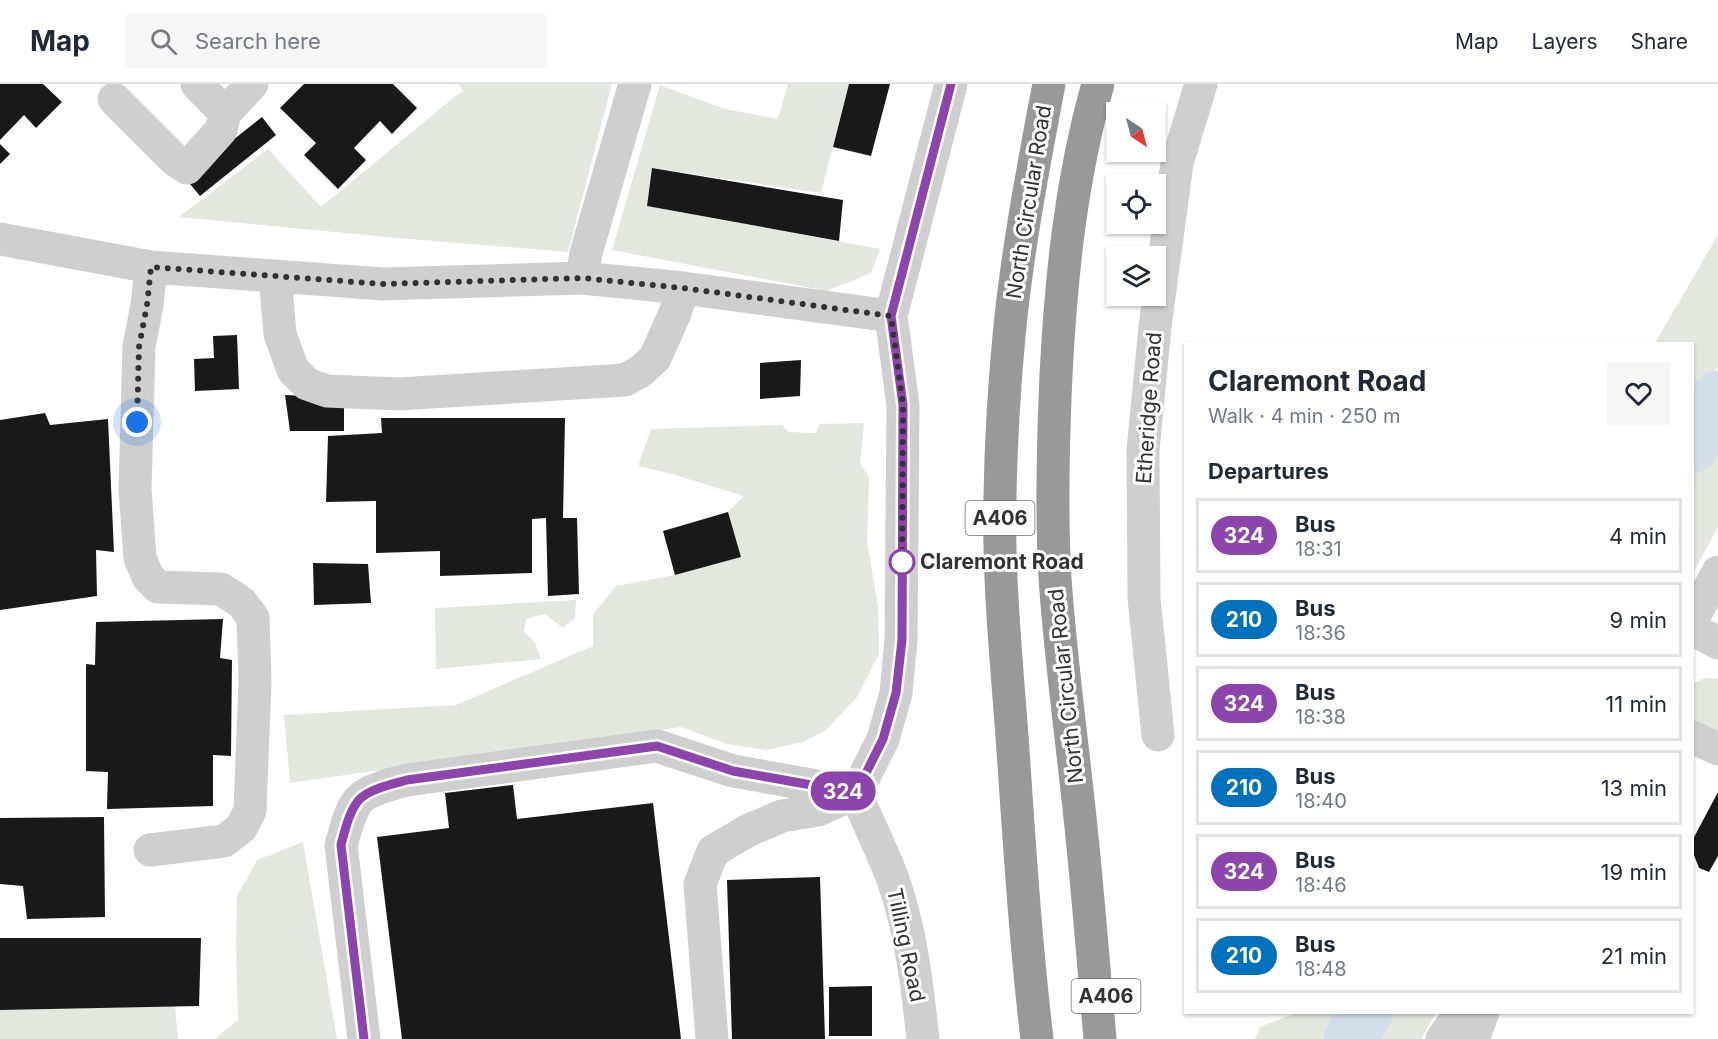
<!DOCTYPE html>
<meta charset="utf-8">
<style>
:root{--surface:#fff;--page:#f6f6f7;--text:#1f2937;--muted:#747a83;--line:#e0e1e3}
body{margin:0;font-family:Inter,sans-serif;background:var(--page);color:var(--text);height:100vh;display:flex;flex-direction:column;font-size:22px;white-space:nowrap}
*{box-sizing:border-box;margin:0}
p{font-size:20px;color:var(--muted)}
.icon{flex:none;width:33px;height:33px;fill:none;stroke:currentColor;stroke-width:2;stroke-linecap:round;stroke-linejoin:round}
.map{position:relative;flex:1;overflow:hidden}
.drawer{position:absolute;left:1184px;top:258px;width:510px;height:672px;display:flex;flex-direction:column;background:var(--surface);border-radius:0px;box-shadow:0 2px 4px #0004}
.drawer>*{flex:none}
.badge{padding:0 12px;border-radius:20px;font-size:21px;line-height:39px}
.needle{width:39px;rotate:144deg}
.fabs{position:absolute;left:1106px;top:18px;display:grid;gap:12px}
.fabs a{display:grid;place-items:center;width:60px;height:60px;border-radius:0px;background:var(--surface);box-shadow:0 2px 4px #0004;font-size:30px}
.you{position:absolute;width:30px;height:30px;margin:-15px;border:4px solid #fff;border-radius:50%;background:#1a73e8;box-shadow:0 0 0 9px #1a73e833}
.map>.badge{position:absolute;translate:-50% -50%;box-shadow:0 0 0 3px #fff}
h2{padding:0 24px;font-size:22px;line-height:54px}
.round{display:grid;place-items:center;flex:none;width:63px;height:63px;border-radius:0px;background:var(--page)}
.overview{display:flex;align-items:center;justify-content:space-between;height:102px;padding:0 24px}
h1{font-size:28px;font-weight:700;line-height:45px}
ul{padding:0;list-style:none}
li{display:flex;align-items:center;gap:18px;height:75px;margin:0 12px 9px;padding:0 12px;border:3px solid var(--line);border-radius:0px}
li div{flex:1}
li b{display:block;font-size:22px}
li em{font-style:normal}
li .badge{min-width:66px;font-weight:700;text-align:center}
header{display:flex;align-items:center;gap:36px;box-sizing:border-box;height:84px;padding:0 30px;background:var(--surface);border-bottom:2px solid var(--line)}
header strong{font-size:28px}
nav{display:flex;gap:33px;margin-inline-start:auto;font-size:21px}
.search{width:420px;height:54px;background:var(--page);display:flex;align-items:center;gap:15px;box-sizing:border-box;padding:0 21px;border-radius:0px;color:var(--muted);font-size:22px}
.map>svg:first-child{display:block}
.green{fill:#e2e8dd}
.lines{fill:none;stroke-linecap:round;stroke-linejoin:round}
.river{stroke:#d1dfea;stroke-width:54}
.building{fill:#191919}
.minor{stroke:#cfcfcf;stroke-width:33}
.highway{stroke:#999;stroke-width:33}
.line-casing{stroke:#fff;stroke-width:14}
.line{stroke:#8e44ad;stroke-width:9}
.walk{stroke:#323232;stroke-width:6;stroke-dasharray:0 10.8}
.stop-dot{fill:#fff;stroke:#8e44ad;stroke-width:3}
.labels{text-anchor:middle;stroke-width:6;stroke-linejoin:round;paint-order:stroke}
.shield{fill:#fff;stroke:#707070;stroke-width:1.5}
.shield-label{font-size:20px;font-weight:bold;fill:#323232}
.street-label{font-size:21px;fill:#323232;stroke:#fff}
.stop-label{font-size:21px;font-weight:bold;fill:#323232;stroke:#fff;text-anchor:start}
</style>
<header>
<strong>Map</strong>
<div class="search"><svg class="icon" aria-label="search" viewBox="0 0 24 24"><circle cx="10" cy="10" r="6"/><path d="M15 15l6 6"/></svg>Search here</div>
<nav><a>Map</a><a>Layers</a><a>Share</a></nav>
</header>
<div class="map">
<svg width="1718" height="955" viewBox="0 0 1718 955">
<rect width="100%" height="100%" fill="#fff"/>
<path class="green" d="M458,0H612L568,168L397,154L179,133L268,65L321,123L463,6Z
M788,0H849L821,109L652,84L647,122L880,165L871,189L827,207L612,166L660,1L725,25L778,35Z
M1718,151V283L1692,331V260L1655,259Z
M864,339L860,379L869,393L867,458L878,522L879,570L857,613L826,646L803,658L766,666L727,660L681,643L290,699L284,631L456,621L593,562V530L616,502L675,491L741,473L728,428L744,412L672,390L638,382L651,345L782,341L788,348L816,349L819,340Z
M1718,346V443L1692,491V395Z
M576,516L575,534L563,544L545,530L526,535L524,547L535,559L541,575L436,585L435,524Z
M1705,594L1718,595V646L1715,648L1692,644V600Z
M303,758L337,955H215L238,936L236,864L237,812L257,776Z
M175,922L178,955H0V926Z
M1296,929V928L1353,929L1338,955H1255L1260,943Z
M1380,929V928L1436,929L1421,955H1364Z"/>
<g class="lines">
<path class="river" d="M1692,362L1718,314
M1351,955L1366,928"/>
</g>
<path class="building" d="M0,0H43L62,18L36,44L24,31L0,56Z
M304,0H393L417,24L392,50L380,37L354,64L366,76L338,105L304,71L316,59L280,24Z
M849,0H890L871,72L833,63Z
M262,33L276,51L200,112L185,94Z
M0,60L10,70L0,80Z
M652,84L843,116L839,157L647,122Z
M237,251L239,305L195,307L194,275L214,274L213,252Z
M801,276L800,312L760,315V279Z
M285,311L344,314V347H290Z
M45,329L50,341L108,335L114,468L96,466L97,512L0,526V336Z
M381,334H565L563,434H577L579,510L548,512L546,434L532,435V489L440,492V467L376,469V417L326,418L328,352L382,349Z
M728,428L741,473L675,491L663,447Z
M313,479L368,480L371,519L314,521Z
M223,535L220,574L232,576L231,672L213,671V722L107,725L108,688L86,687V580L95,581L96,538Z
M513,701L517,735L653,719L681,955H402L377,753L449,744L445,709Z
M1718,708V772L1709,788L1699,784L1692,766V757Z
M104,733L105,833L27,835L23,802L0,800V734Z
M820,793L825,955H732L727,796Z
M0,854H201L199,922L0,926Z
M872,902V952H829V903Z"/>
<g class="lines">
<path class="minor" d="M197,0L225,29L252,0
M114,15L175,76L187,84L221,46L225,29
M0,155L151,183L383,200L582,194L683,204L891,232
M275,192L280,250L293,286L307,300L327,307L399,310L625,296L641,287L655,274L675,229L683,204
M582,194L586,169L635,0
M1692,536L1718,488
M1692,545L1718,559
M1158,651L1144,514L1143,366L1155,243L1177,79L1201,0
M1692,653L1718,665
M150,766L224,757L241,744L250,727L255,597L253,534L242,519L221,505L158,503L148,493L140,474L135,405L139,263L147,221L151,183
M364,955L341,761C346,746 350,723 362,713C374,704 392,700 407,696L657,662L733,687L856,709
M712,955L700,800L713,767L749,746L782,732L818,726L856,709
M923,955C917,900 911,845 892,793C882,766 867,737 856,709L883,655L896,609L901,556L903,321L891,232L951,0
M1442,955L1461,928
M1473,955L1483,928"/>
<path class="highway" d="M1098,0C1071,95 1061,193 1056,291C1053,359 1051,426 1055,494C1060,568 1070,641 1078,715C1087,795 1093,875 1100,955
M1037,955C1025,854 1019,753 1012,652C1006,572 998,492 1000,411C1001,358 1004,305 1009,252C1017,168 1033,84 1049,0"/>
</g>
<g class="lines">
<defs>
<path id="line" d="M364,955L341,761C345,746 350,723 362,713C374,704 392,700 407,696L657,662L733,687L856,709L883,655L896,609L902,556L903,321L891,232L951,0"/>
</defs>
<use href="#line" class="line-casing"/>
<use href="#line" class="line"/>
<path class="walk" d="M137,338L139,263L147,221L151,183L383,200L582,194L683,204L891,232L903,321L902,478"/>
</g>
<circle class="stop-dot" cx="902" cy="478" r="12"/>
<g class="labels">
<g class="shield">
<rect x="965.5" y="417" width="69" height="34" rx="4.5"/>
<rect x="1071.5" y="895" width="69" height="34" rx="4.5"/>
</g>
<g class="shield-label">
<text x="1000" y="441">A406</text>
<text x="1106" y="919">A406</text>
</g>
<g class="street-label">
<text transform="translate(1029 118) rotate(-81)" y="7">North Circular Road</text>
<text transform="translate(1149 324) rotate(-86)" y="7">Etheridge Road</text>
<text transform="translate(1066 602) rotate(-96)" y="7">North Circular Road</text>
<text transform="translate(906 861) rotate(78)" y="7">Tilling Road</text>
</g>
<g class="stop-label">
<text x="920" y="485">Claremont Road</text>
</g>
</g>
</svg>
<div class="fabs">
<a><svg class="needle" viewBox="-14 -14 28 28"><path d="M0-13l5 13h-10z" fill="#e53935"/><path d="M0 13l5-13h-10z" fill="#747a83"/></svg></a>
<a><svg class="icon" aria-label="locate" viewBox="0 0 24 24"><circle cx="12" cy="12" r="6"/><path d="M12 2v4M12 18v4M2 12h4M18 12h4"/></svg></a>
<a><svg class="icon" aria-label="layers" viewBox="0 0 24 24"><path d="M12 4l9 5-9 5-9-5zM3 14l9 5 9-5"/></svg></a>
</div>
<div class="you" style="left:137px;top:338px"></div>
<b class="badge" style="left:843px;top:707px;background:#8e44ad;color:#fff">324</b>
<section class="drawer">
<div class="overview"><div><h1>Claremont Road</h1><p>Walk · 4 min · 250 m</p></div><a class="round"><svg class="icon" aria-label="heart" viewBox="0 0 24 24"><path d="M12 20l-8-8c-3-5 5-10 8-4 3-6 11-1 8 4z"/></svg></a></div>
<h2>Departures</h2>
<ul>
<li><span class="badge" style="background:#8e44ad;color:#fff">324</span><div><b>Bus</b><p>18:31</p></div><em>4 min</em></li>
<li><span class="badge" style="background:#0072bc;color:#fff">210</span><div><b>Bus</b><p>18:36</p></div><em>9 min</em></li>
<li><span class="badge" style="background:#8e44ad;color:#fff">324</span><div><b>Bus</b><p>18:38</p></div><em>11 min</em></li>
<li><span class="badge" style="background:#0072bc;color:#fff">210</span><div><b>Bus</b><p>18:40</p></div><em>13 min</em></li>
<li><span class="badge" style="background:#8e44ad;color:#fff">324</span><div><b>Bus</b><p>18:46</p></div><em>19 min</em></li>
<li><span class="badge" style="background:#0072bc;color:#fff">210</span><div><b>Bus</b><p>18:48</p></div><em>21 min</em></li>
</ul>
</section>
</div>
